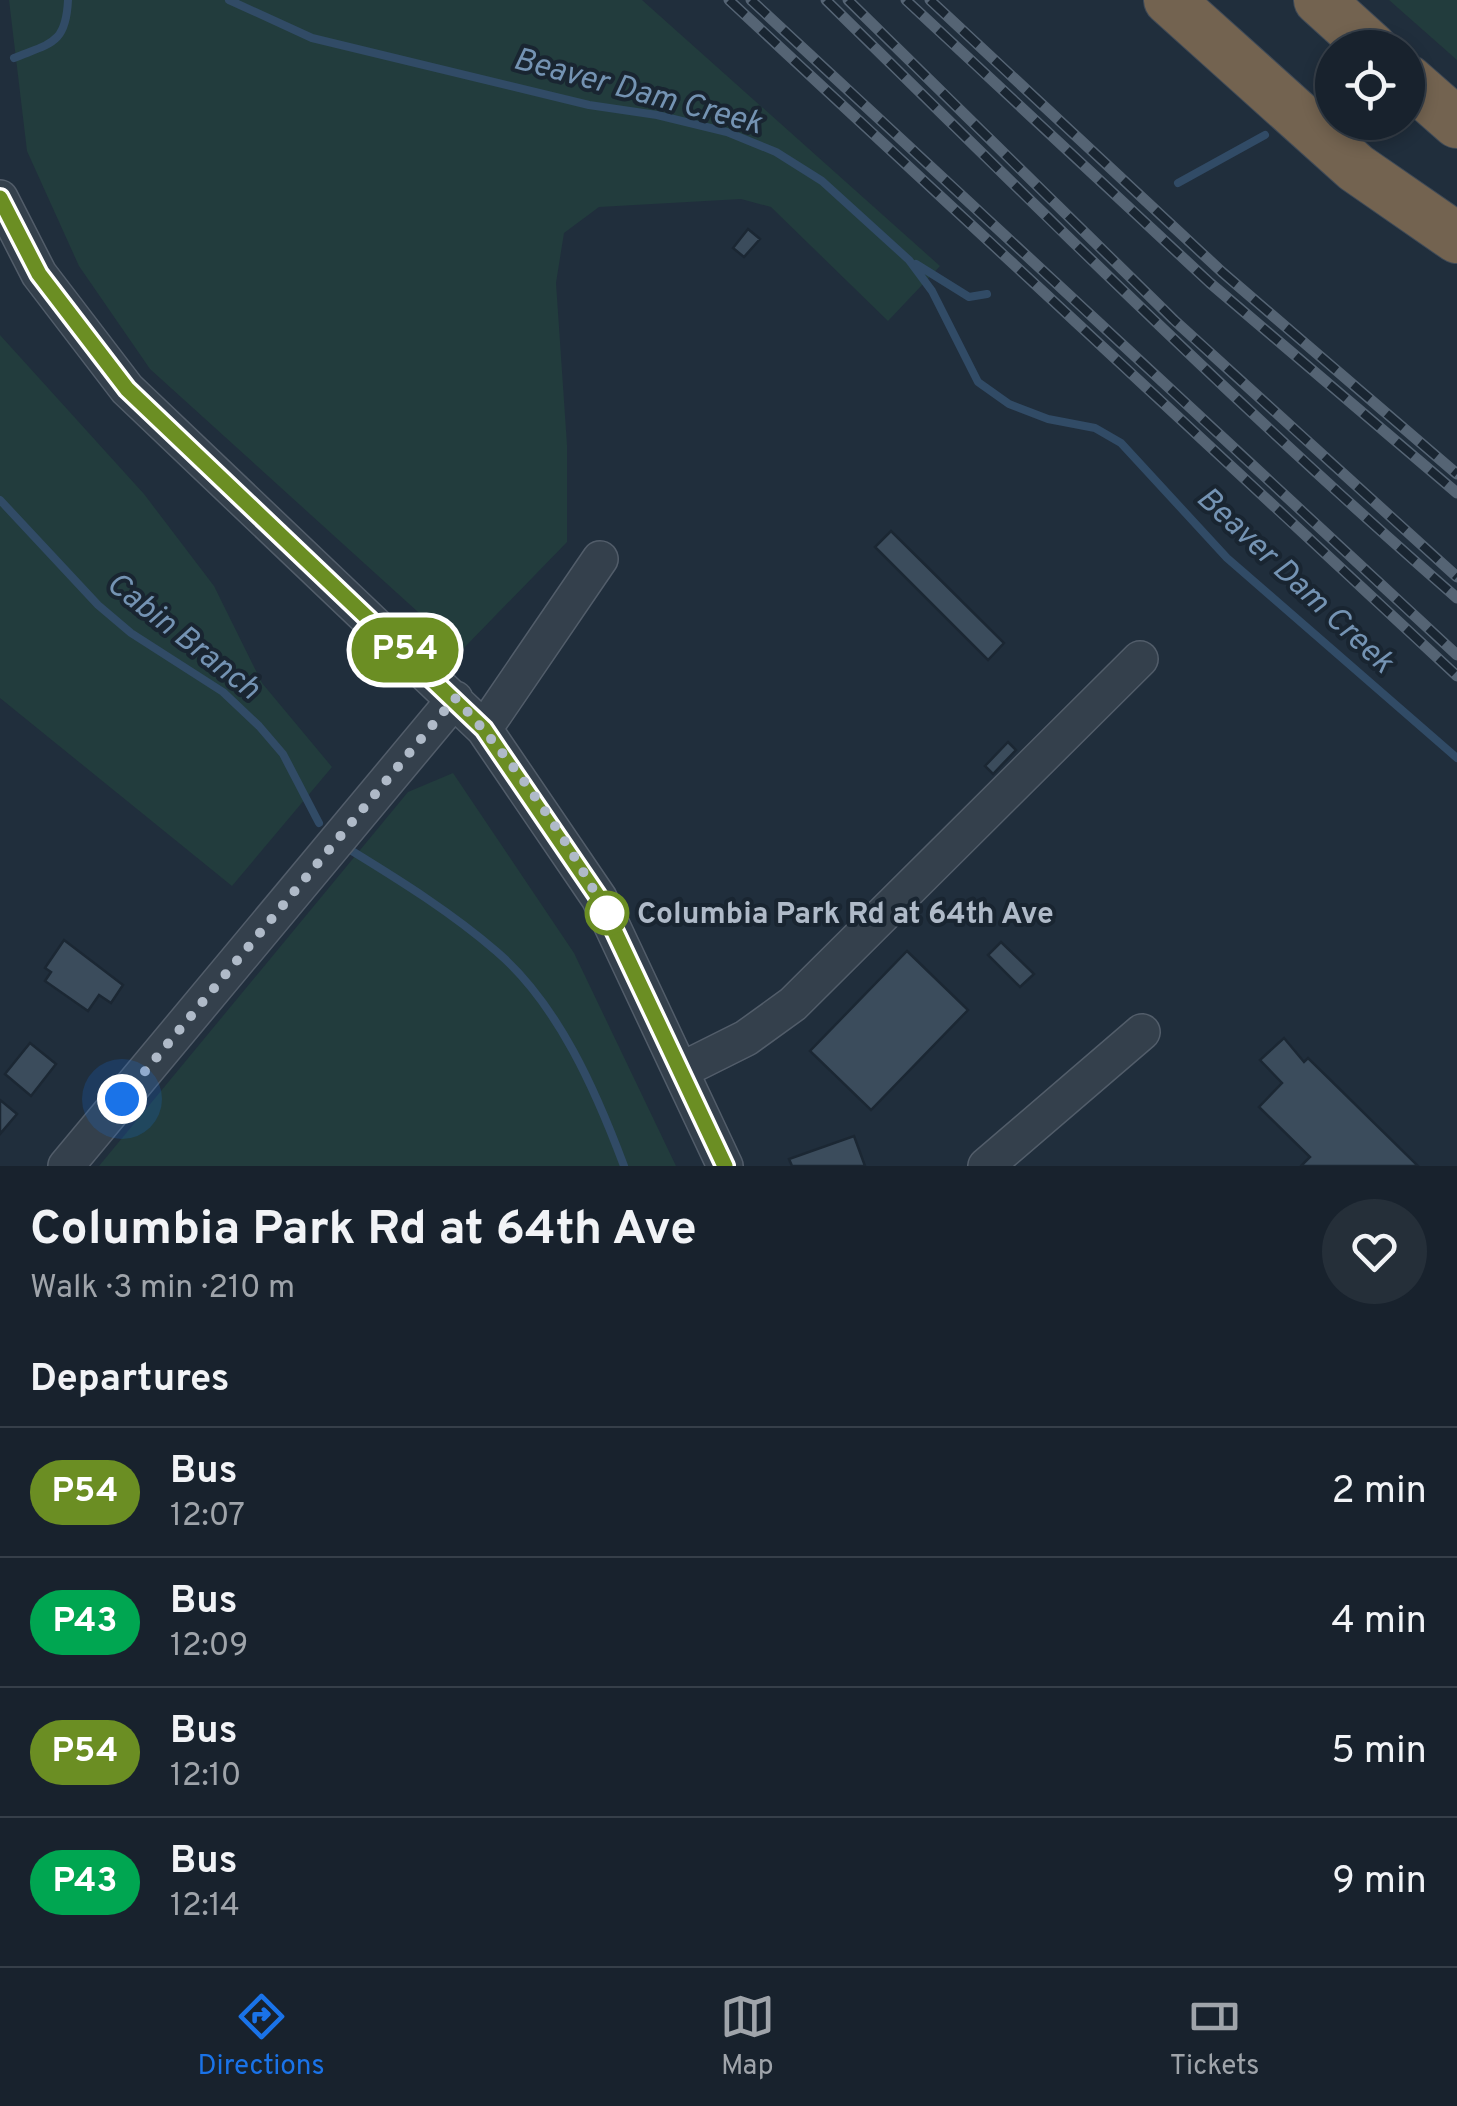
<!DOCTYPE html>
<meta charset="utf-8">
<style>
:root{--surface:#18222d;--page:#252f39;--text:#f1f3f6;--muted:#9fa4aa;--line:#363f49;--accent:#1a73e8}
body{margin:0;font-family:Overpass,sans-serif;background:var(--page);color:var(--text);height:100vh;display:flex;flex-direction:column;font-size:38px;white-space:nowrap}
*{box-sizing:border-box;margin:0}
p{font-size:32px;color:var(--muted)}
.icon{flex:none;width:55px;height:55px;fill:none;stroke:currentColor;stroke-width:2;stroke-linecap:round;stroke-linejoin:round}
.map{position:relative;height:1166px;overflow:hidden}
.side{display:flex;flex-direction:column;background:var(--surface);flex:1}
.side>*{flex:none}
.badge{padding:0 20px;border-radius:32px;font-size:35px;line-height:65px}
.controls{position:absolute;left:1315px;top:30px;display:grid;gap:20px}
.controls a{display:grid;place-items:center;width:110px;height:110px;border-radius:50%;background:var(--surface);box-shadow:0 5px 15px #0003,0 0 0 2px var(--line);font-size:50px}
.you{position:absolute;width:50px;height:50px;margin:-25px;border:8px solid #fff;border-radius:50%;background:#1a73e8;box-shadow:0 0 0 15px #1a73e833}
.map>.badge{position:absolute;translate:-50% -50%;box-shadow:0 0 0 5px #fff}
h2{padding:0 30px;font-size:38px;line-height:90px}
.round{display:grid;place-items:center;flex:none;width:105px;height:105px;border-radius:52px;background:var(--page)}
.summary{display:flex;align-items:center;justify-content:space-between;height:170px;padding:0 30px}
h1{font-size:48px;font-weight:700;line-height:75px}
ul{padding:0;list-style:none}
li{display:flex;align-items:center;gap:30px;height:130px;padding:0 30px;border-top:2px solid var(--line)}
li div{flex:1}
li b{display:block;font-size:38px}
li em{font-style:normal}
li .badge{min-width:110px;font-weight:700;text-align:center}
.tab-bar{display:flex;justify-content:space-around;align-items:center;height:140px;border-top:2px solid var(--line);background:var(--surface);font-size:28px;color:var(--muted)}
.tab-bar a{display:grid;justify-items:center;gap:5px}
.tab-bar .active{color:var(--accent)}
.map>svg:first-child{display:block}
.green{fill:#223c3d}
.lines{fill:none;stroke-linecap:round;stroke-linejoin:round}
.stream{stroke:#314b66;stroke-width:8}
.building{fill:#3b4c5c;stroke:#1b2733;stroke-width:2.5}
.minor-casing{stroke:#525d6a;stroke-width:38}
.highway-casing{stroke:#3f4a57;stroke-width:52}
.minor{stroke:#34404c;stroke-width:35}
.highway{stroke:#736350;stroke-width:50}
.rail-casing{stroke:#556474;stroke-width:11}
.rail{stroke:#192531;stroke-width:8;stroke-dasharray:22;stroke-linecap:butt}
.line-casing{stroke:#fff;stroke-width:22}
.line{stroke:#6b8e23;stroke-width:15}
.walk{stroke:#afbac8;stroke-width:10;stroke-dasharray:0 18}
.stop-dot{fill:#fff;stroke:#6b8e23;stroke-width:5}
.labels{text-anchor:middle;stroke-width:8;stroke-linejoin:round;paint-order:stroke}
.stop-label{font-size:30px;font-weight:bold;fill:#afbac8;stroke:#192531;text-anchor:start}
.water-label{font-size:32px;font-style:italic;fill:#7493b3;stroke:#192531}
</style>
<div class="map">
<svg width="1457" height="1166" viewBox="0 0 1457 1166">
<rect width="100%" height="100%" fill="#202e3c"/>
<path class="green" d="M9,0H642L940,266L888,321L771,207L741,199L599,207L564,233L556,283L567,445V542L461,651L150,369L79,266L27,151Z
M1389,0H1457V60Z
M0,335L144,494L214,586L262,683L332,767L232,886L0,698Z
M453,773L574,953L676,1166H99L408,792Z"/>
<g class="lines">
<path class="stream" d="M229,0L312,38L589,105L657,115L727,132L776,152L822,181L909,260L932,291L978,382L1009,404L1048,419L1095,428L1121,443L1227,558L1457,758
M14,58C51,43 66,44 68,0
M1178,183L1265,135
M916,264L969,297L987,294
M0,500L98,605L131,633L223,692L259,726L283,754L319,823
M352,851C401,881 452,913 496,951C558,1004 596,1091 624,1166"/>
</g>
<path class="building" d="M748,229L760,239L744,257L733,248Z
M891,531L1004,643L988,660L875,547Z
M1008,742L1016,750L993,774L985,766Z
M64,940L123,985L111,1003L99,995L88,1011L45,981L51,972L45,968Z
M1001,942L1034,974L1020,987L988,955Z
M907,951L968,1010L871,1110L810,1051Z
M1284,1038L1304,1062L1308,1058L1418,1166H1301L1310,1157L1259,1107L1282,1083L1260,1060Z
M30,1043L56,1064L31,1096L5,1074Z
M0,1100L17,1114L0,1134Z
M854,1136L865,1166H792L789,1159Z"/>
<g class="lines">
<defs>
<path id="minor" d="M0,198L39,274L127,389L484,729L599,898L725,1166
M484,729L600,559
M682,1070L746,1038L793,1004L1140,659
M66,1166L455,699
M986,1166L1142,1032"/>
<path id="highway" d="M1169,0L1356,168L1457,238
M1319,0L1372,48
M1408,80L1457,123"/>
</defs>
<use href="#minor" class="minor-casing"/>
<use href="#highway" class="highway-casing"/>
<use href="#minor" class="minor"/>
<use href="#highway" class="highway"/>
<defs>
<path id="rail" d="M729,0L1457,676
M751,0L1457,655
M826,0C1033,203 1238,408 1457,598
M848,0L1174,320L1457,577
M906,0L1210,283L1457,493
M930,0L1222,272L1457,474"/>
</defs>
<use href="#rail" class="rail-casing"/>
<use href="#rail" class="rail"/>
</g>
<g class="lines">
<defs>
<path id="line" d="M0,198L39,274L127,389L484,729L599,898L725,1166"/>
</defs>
<use href="#line" class="line-casing"/>
<use href="#line" class="line"/>
<path class="walk" d="M122,1099L455,698C515,762 570,842 610,921L607,913"/>
</g>
<circle class="stop-dot" cx="607" cy="913" r="20"/>
<g class="labels">
<g class="stop-label">
<text x="637" y="923">Columbia Park Rd at 64th Ave</text>
</g>
<g class="water-label">
<text transform="translate(638 90) rotate(15)" y="11">Beaver Dam Creek</text>
<text transform="translate(1296 579) rotate(43)" y="11">Beaver Dam Creek</text>
<text transform="translate(184 635) rotate(38)" y="11">Cabin Branch</text>
</g>
</g>
</svg>
<div class="controls">
<a><svg class="icon" aria-label="locate" viewBox="0 0 24 24"><circle cx="12" cy="12" r="6"/><path d="M12 2v4M12 18v4M2 12h4M18 12h4"/></svg></a>
</div>
<div class="you" style="left:122px;top:1099px"></div>
<b class="badge" style="left:405px;top:650px;background:#6b8e23;color:#fff">P54</b>
</div>
<section class="side">
<div class="summary"><div><h1>Columbia Park Rd at 64th Ave</h1><p>Walk · 3 min · 210 m</p></div><a class="round"><svg class="icon" aria-label="heart" viewBox="0 0 24 24"><path d="M12 20l-8-8c-3-5 5-10 8-4 3-6 11-1 8 4z"/></svg></a></div>
<h2>Departures</h2>
<ul>
<li><span class="badge" style="background:#6b8e23;color:#fff">P54</span><div><b>Bus</b><p>12:07</p></div><em>2 min</em></li>
<li><span class="badge" style="background:#00a651;color:#fff">P43</span><div><b>Bus</b><p>12:09</p></div><em>4 min</em></li>
<li><span class="badge" style="background:#6b8e23;color:#fff">P54</span><div><b>Bus</b><p>12:10</p></div><em>5 min</em></li>
<li><span class="badge" style="background:#00a651;color:#fff">P43</span><div><b>Bus</b><p>12:14</p></div><em>9 min</em></li>
</ul>
</section>
<nav class="tab-bar">
<a class="active"><svg class="icon" aria-label="directions" viewBox="0 0 24 24"><path d="M12 3l9 9-9 9-9-9zM9 14v-3h6M13 9l2 2-2 2"/></svg>Directions</a>
<a><svg class="icon" aria-label="map" viewBox="0 0 24 24"><path d="M3 6l6-2 6 2 6-2v14l-6 2-6-2-6 2zM9 4v14M15 6v14"/></svg>Map</a>
<a><svg class="icon" aria-label="tickets" viewBox="0 0 24 24"><path d="M3 7h18v10H3zM15 7v10"/></svg>Tickets</a>
</nav>
